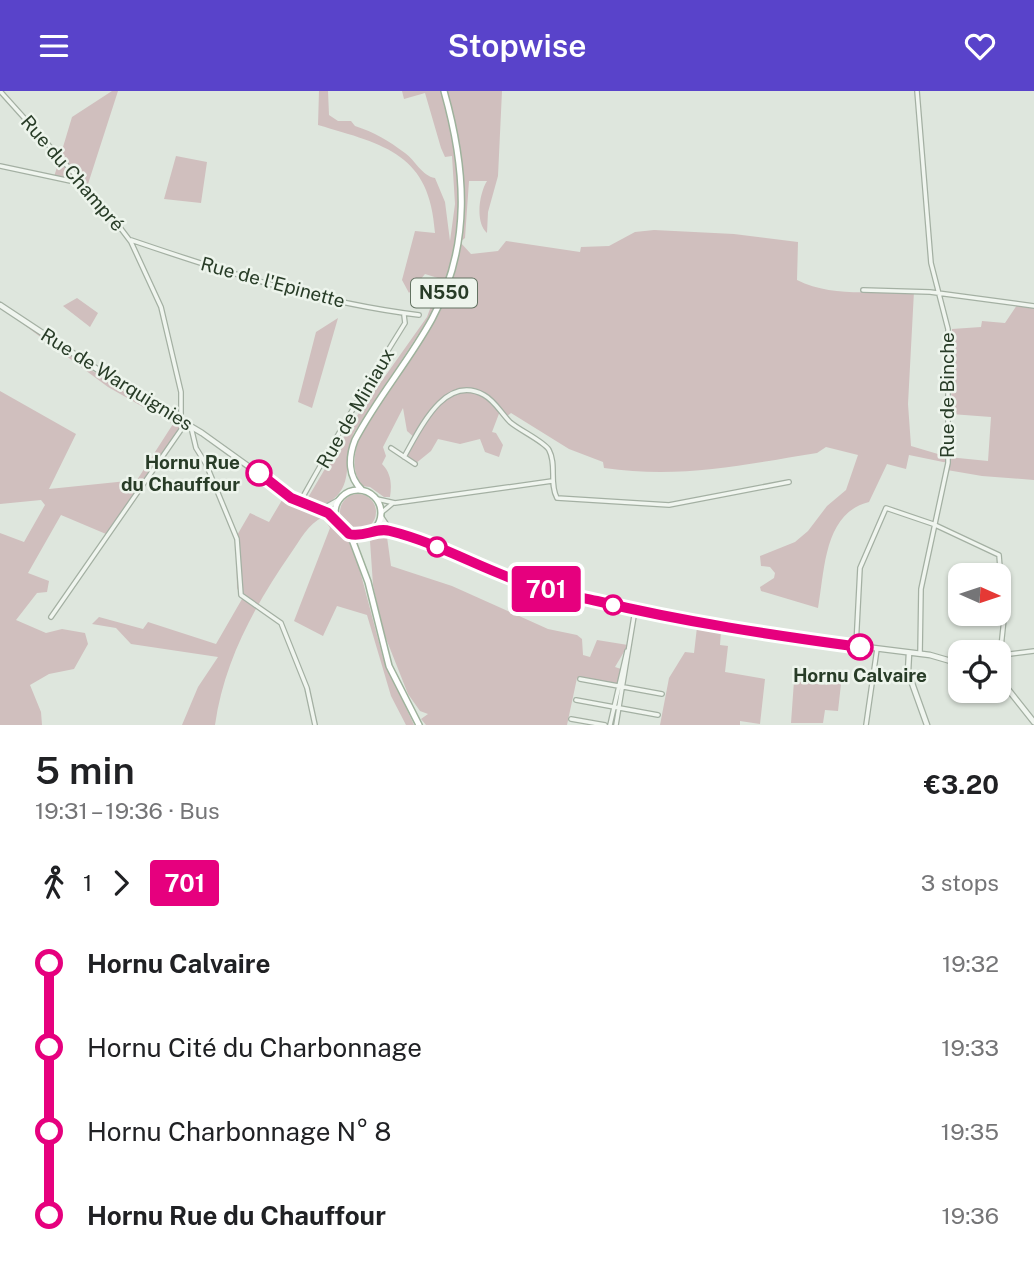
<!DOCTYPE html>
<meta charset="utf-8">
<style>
:root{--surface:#fff;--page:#f2f2f2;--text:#202124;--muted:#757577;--accent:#5943ca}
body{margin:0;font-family:"Public Sans",sans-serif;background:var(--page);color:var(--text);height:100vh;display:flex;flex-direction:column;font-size:26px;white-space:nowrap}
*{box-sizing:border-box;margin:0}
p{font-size:23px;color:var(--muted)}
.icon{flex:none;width:38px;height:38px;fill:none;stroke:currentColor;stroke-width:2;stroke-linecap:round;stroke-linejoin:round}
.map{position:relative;height:634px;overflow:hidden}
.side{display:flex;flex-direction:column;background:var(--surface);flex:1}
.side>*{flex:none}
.badge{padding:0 14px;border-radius:5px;font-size:24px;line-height:46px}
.needle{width:46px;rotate:93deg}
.controls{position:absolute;left:948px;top:472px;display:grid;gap:14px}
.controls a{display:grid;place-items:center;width:63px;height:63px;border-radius:14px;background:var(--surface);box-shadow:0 2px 5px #0004;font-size:35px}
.map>.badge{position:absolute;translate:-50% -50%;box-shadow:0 0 0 4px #fff}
.legs{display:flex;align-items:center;gap:10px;height:77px;padding:0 35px;font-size:23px}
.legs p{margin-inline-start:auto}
.headline{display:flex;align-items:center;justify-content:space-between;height:119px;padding:0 35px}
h1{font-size:38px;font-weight:600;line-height:52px}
ul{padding:0 35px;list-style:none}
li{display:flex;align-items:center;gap:24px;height:84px;font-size:26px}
li i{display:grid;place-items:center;width:10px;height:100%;margin:0 9px;background:currentColor}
li i::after{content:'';width:18px;height:18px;margin:-9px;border:5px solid;border-radius:50%;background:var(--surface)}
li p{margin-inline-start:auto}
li:first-child i{background:linear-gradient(#0000 50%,currentColor 0)}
li:last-child i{background:linear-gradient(currentColor 50%,#0000 0)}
header{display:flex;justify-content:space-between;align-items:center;height:91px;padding:0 35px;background:var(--accent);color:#fff;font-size:32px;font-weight:600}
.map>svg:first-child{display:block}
.green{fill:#d0bfbe}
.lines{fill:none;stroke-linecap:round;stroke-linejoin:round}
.minor-casing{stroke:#a4b0a3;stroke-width:6}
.tertiary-casing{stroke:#a4b0a3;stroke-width:7}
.primary-casing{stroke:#9eb29c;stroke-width:8}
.minor{stroke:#f0f5ef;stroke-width:3.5}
.tertiary{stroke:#f0f5ef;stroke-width:4.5}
.primary{stroke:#fff;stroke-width:5}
.line-1-casing{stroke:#fff;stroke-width:16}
.line-1{stroke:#e6007e;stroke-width:10}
.stop-1-dot{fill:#fff;stroke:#e6007e;stroke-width:3.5}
.labels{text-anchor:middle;stroke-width:5;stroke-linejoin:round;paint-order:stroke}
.shield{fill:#edf4ec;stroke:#637362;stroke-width:2}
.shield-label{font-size:18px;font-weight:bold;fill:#283c27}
.street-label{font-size:19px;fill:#283c27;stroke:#edf4ec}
.stop-label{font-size:19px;font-weight:bold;fill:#283c27;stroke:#edf4ec;text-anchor:end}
</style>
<header><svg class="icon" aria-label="menu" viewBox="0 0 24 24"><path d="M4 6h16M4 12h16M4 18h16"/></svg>Stopwise<svg class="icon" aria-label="heart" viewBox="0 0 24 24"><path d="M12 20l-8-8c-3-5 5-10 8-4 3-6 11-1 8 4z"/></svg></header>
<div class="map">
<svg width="1034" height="634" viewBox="0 0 1034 634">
<rect width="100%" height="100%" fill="#dee6dd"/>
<path class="green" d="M112,0H118L88,93L54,86L72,26Z
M319,0H328L329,24L338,30H351L355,35C374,41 389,50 405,62C415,69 422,85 435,87L445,111L450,150L455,113L452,65L445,66L441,57L425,2L404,8L402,0H502L498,85L488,121L487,142C475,131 479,103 487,90H469L465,147L460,151L471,163L498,160L506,150L580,161L581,156L609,155L635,141L654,139L734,143L798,151L797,189C833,207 875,200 914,200L908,313L911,355L948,366L988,370L991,326L951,323L952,238L981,236L982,230L1005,232L1017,214L1034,215V389L982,385L947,379L948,372L909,364L906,378L887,373L869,411C824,422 825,478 818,517L761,500L760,496L774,487L775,482L770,476L761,475L760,465L795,451L808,440L827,415L846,399L858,364L826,356L817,362C742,374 681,388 604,377L603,371L569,358L511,322L506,326L500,320L492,341L496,342L503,354L499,366L485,361L480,348L460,353L438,348L431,360L415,373L404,366L415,347L407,340L403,317L383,356L386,365L382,373C391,382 392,393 390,406H384L370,396L361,395C351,377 354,362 360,344L428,242L434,231L429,227L354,342C341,374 358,398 321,416L306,410L352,332L427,226L441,188L425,183L409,202L402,189L415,140L435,142C430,63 386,54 318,34Z
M176,65L207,71L201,112L164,108Z
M77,207L98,222L90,236L63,215Z
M0,216L116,296L182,334L143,389L147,392L115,438L106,443L61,424L28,482L49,490L47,501L37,502L16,529L46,542L62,538L85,542L88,553L74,578L49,583L30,594L41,621L42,634H0V442L24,451L45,414L41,409L0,413V300L76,343L49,398L137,389L173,333L108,296Z
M338,227L312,317L298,311L316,241Z
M340 421a18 18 0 1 1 36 0a18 18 0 1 1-36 0Z
M285,404L301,416L325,421L354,457L383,567L414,634H406L391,605L367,524L337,515L323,545L294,530L330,437L323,426C308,433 300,449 291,462C255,514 224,570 215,634H182L198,596L218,566L131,553L116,537L92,533L99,526L143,538L148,531L216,553L242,508L237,497L236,446L250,422L269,431Z
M382,444L387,446L391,475L452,495L548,538L577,544L582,548L583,564L590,566L597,549L628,554L615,576L621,578L618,595L577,587L567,634H426L421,628L428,623L420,620L408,603L383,540L373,494L370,450Z
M697,536L721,540L720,554L728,555L725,581L765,588L760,633L740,630V634H660L669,587L685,561L694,562Z
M830,583L842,584L838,620L825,619L823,632H791L794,590L827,594Z"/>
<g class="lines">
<defs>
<path id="minor" d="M0,0L106,118L131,151L161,216L181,301V330
M917,0L931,172L948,238V372L921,498L920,563
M0,75L80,92
M131,149C225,181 320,212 419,224
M863,199L930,201L1034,215
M191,336L196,357L206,373L237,448L241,504L281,532L307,597L315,634
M391,357L415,373
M404,366C419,340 444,282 484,304C495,310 501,322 510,331C519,339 545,351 549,359C557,374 549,392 557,407L669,414L789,391
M377,408L395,412L552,390
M300,411C334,350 368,291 405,232L404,224
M381,422L393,412
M51,526L185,333
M856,555L860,477L886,417L933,433L999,464L1004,528L999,575
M1002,564L1034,560
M580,588L662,603
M576,609L658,624
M571,628L605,634
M610,634L627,560
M616,634L635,519
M866,634L877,558"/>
<path id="tertiary" d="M0,214L118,292L202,342L291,406L322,418L338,431
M323,418L339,409
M381,426L389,438
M374,439L392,440L462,465L530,494L630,518L738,540L930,564L961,573
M909,562L908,581L927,634
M999,587L1034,631"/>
<path id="primary" d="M362,399C348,386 348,367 355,349C377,307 409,270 432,228C472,154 466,78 444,0
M335 422a23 23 0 1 1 46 0a23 23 0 1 1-46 0Z
M350,443L368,491L389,575L419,634"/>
</defs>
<use href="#minor" class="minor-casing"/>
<use href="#tertiary" class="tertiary-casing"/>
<use href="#primary" class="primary-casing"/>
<use href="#minor" class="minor"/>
<use href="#tertiary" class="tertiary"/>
<use href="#primary" class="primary"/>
</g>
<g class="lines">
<defs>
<path id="line-1" d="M259,382L291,407L328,422L349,443C365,447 375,436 390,440C439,452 483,479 530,494C552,501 575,505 597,510C684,531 772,544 860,556"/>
</defs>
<use href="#line-1" class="line-1-casing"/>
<use href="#line-1" class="line-1"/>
</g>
<g class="stop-1-dot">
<circle cx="259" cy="382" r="12"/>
<circle cx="437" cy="456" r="9"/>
<circle cx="613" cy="514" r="9"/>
<circle cx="860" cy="556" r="12"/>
</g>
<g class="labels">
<rect class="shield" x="411" y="187.5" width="66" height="29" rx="5"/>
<g class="shield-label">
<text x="444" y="208">N550</text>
</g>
<g class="street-label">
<text transform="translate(73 82) rotate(49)" y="7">Rue du Champré</text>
<text transform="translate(273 191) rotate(15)" y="7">Rue de l'Epinette</text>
<text transform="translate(117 288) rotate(32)" y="7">Rue de Warquignies</text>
<text transform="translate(947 304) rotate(-90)" y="7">Rue de Binche</text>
<text transform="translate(355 317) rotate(-60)" y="7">Rue de Miniaux</text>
</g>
<g class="stop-label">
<text x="240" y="378">Hornu Rue<tspan x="240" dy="22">du Chauffour</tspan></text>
<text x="860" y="591" text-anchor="middle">Hornu Calvaire</text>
</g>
</g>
</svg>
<div class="controls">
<a><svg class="needle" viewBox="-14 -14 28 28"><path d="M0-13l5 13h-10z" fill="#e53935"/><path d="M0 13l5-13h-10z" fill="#757577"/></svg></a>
<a><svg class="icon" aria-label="locate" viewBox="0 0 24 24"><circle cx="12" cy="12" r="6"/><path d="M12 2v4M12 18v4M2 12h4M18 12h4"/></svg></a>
</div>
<b class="badge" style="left:546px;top:498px;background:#e6007e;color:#fff">701</b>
</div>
<section class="side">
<div class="headline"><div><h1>5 min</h1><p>19:31 – 19:36 · Bus</p></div><b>€3.20</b></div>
<div class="legs"><svg class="icon" aria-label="walk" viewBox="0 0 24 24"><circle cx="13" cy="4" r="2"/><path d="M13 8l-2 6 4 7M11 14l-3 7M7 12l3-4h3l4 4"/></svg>1<svg class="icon" aria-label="forward" viewBox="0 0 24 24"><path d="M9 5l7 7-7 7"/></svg><b class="badge" style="background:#e6007e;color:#fff">701</b><p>3 stops</p></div>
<ul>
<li><i style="color:#e6007e"></i><b>Hornu Calvaire</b><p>19:32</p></li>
<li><i style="color:#e6007e"></i><span>Hornu Cité du Charbonnage</span><p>19:33</p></li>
<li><i style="color:#e6007e"></i><span>Hornu Charbonnage N° 8</span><p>19:35</p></li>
<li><i style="color:#e6007e"></i><b>Hornu Rue du Chauffour</b><p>19:36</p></li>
</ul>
</section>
